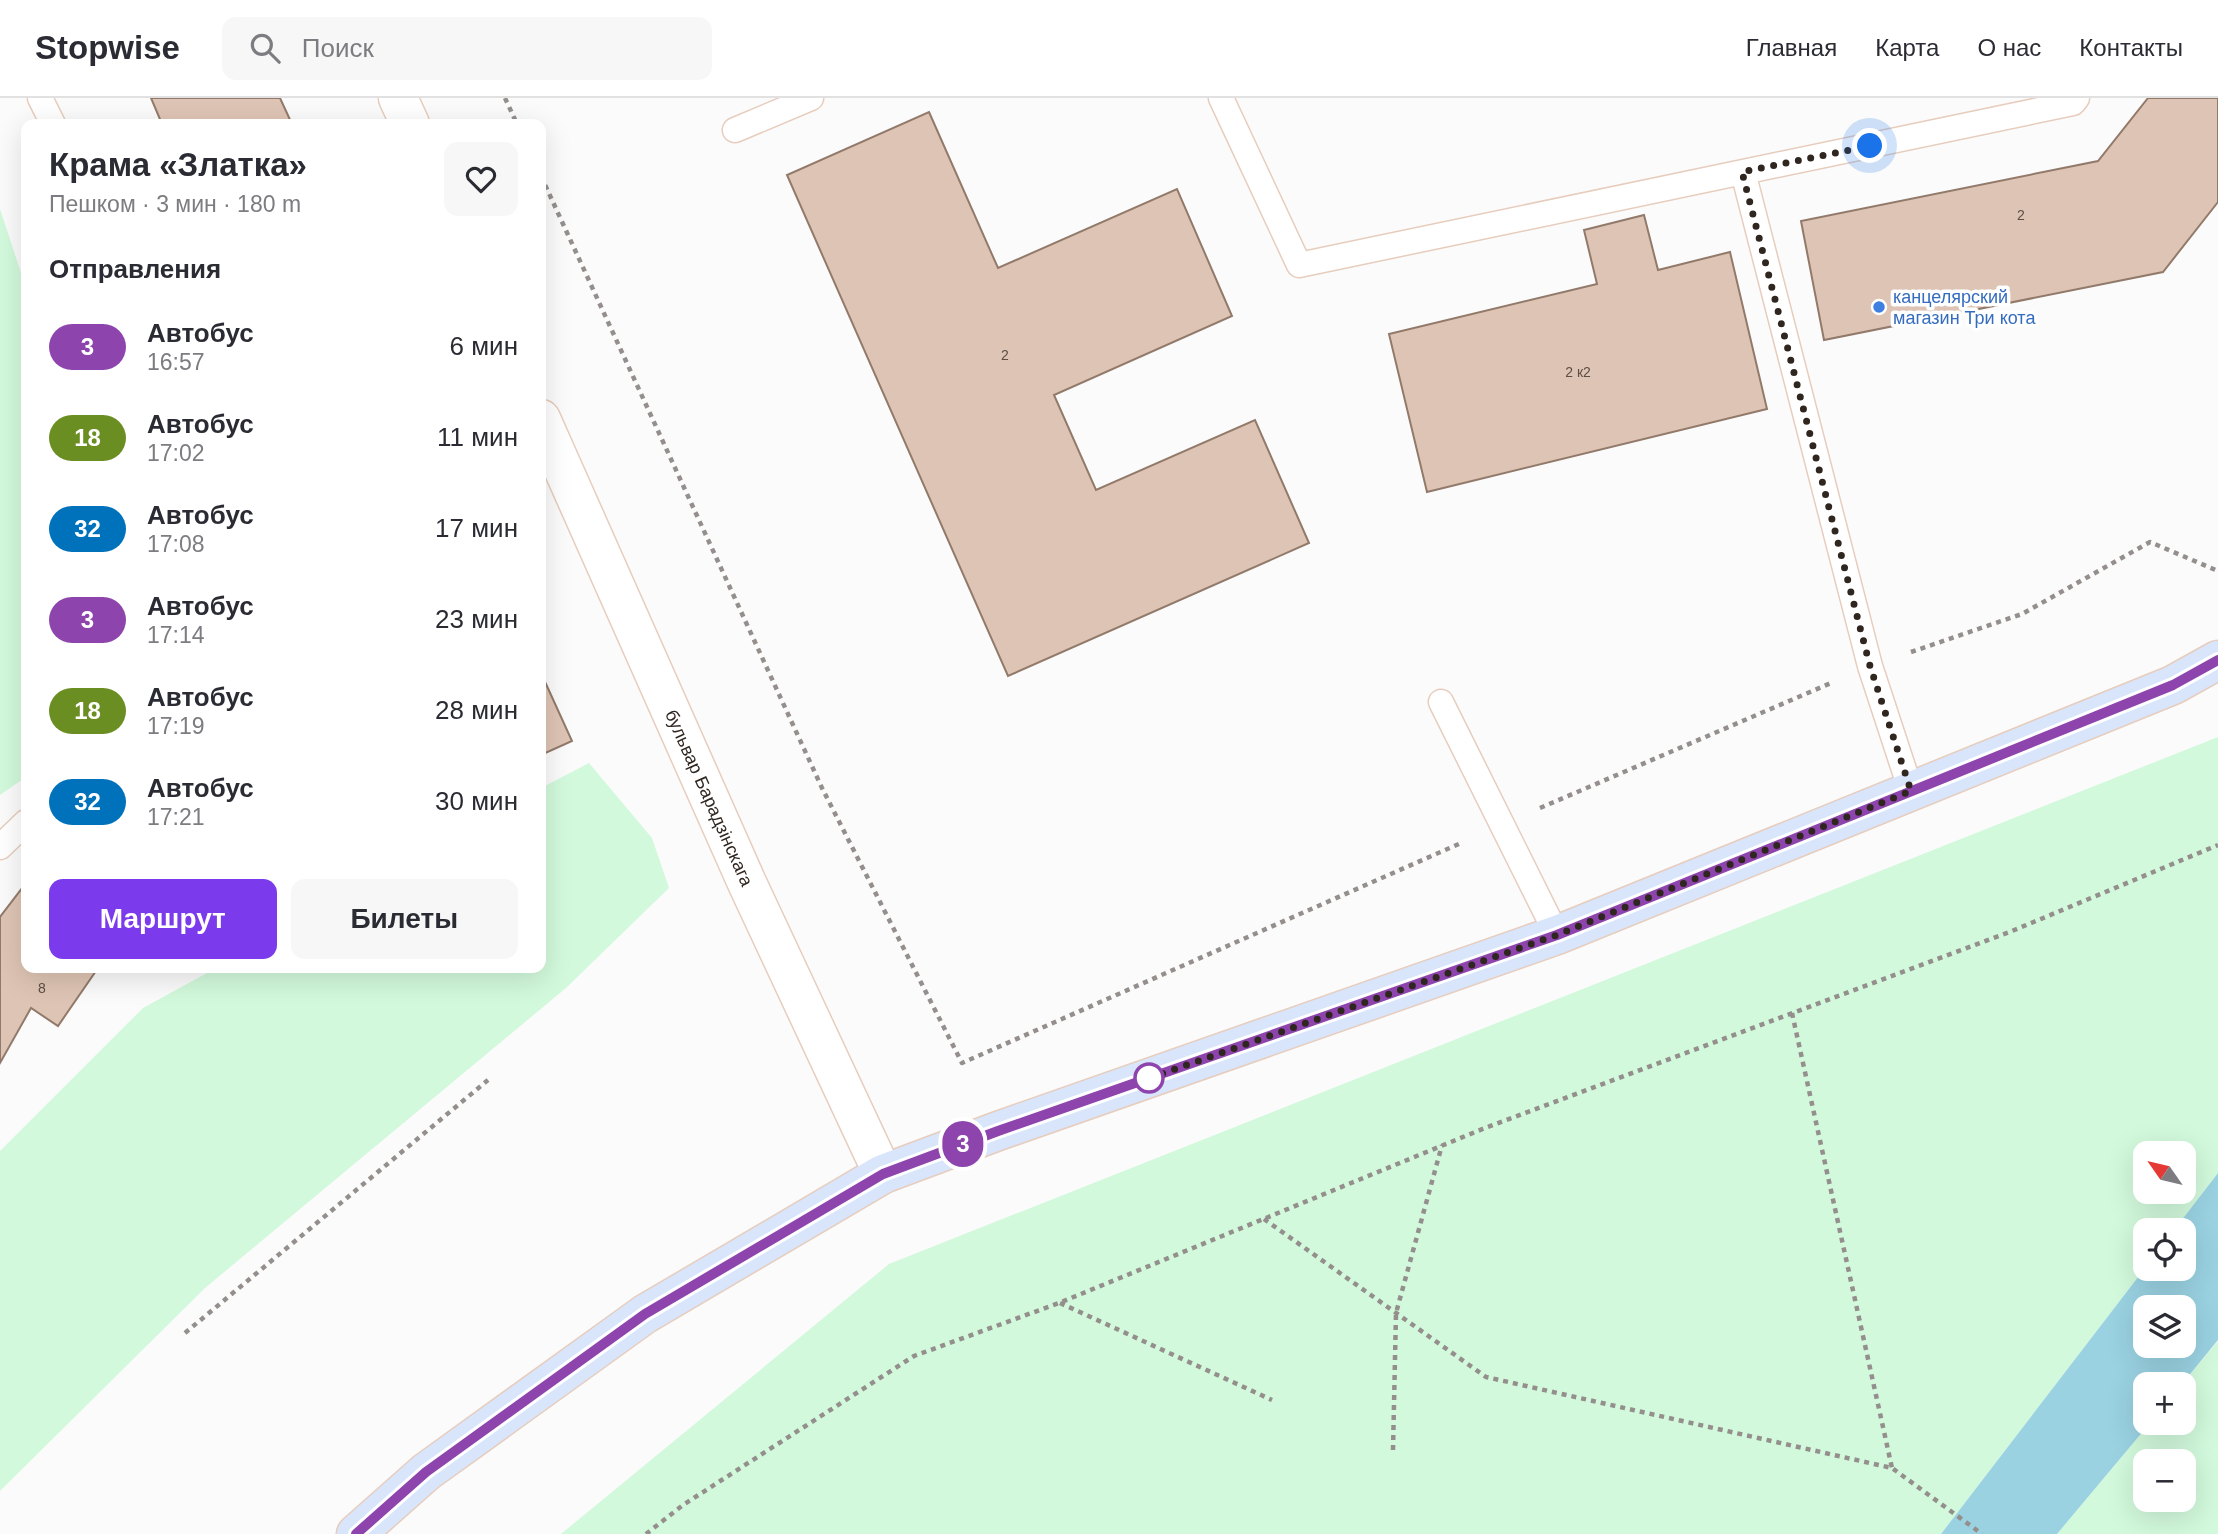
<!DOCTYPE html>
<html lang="ru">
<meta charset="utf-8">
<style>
:root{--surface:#fff;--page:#f7f7f7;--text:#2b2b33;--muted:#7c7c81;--line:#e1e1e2;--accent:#7c3aed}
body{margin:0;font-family:Helvetica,sans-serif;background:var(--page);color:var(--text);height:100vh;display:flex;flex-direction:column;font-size:26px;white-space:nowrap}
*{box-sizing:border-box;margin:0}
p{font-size:23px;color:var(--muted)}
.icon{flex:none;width:38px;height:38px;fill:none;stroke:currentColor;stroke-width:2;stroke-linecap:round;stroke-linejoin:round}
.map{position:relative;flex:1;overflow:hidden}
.drawer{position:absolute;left:21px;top:21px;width:525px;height:854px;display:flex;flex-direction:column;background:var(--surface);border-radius:14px;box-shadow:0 7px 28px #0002}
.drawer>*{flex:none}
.badge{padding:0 14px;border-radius:23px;font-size:24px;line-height:46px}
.needle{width:46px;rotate:304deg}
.controls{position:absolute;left:2133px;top:1043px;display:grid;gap:14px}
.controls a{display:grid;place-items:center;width:63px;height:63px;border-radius:14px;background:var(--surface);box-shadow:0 7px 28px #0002;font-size:35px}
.you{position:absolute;width:35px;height:35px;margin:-18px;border:5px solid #fff;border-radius:50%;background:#1a73e8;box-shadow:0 0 0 10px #1a73e833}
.map>.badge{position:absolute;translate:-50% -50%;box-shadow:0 0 0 4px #fff}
h2{padding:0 28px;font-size:26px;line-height:63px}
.round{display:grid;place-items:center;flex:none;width:74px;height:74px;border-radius:14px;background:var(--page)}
.summary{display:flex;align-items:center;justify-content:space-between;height:119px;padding:0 28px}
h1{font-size:33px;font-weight:700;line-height:52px}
.action{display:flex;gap:14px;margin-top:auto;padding:14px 28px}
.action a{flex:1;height:80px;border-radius:14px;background:var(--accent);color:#fff;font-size:28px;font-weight:700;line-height:80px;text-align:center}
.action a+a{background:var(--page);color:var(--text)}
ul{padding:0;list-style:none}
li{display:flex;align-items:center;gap:21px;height:91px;padding:0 28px}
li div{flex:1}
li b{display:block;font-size:26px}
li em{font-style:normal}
li .badge{min-width:77px;font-weight:700;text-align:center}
header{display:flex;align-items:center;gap:42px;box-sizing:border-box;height:98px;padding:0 35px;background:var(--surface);border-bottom:2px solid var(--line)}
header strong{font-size:33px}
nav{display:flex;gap:38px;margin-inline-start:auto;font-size:24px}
.search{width:490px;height:63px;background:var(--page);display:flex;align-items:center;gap:18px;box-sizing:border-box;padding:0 24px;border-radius:14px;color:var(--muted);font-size:26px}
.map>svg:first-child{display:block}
.green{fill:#d2f9dc;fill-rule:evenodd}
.water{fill:#9ad2e2;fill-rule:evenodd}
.building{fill:#dec4b4;stroke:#927a6b;stroke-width:2}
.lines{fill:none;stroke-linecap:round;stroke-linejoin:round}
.lane-casing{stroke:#e7cdbd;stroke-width:27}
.street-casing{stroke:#e7cdbd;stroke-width:41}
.secondary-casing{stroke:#e7cdbd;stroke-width:41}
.path{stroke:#948f8c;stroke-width:4.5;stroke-dasharray:5 5;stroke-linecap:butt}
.lane{stroke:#fff;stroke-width:24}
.street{stroke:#fff;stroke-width:38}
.secondary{stroke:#d8e5fb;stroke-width:38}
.line-casing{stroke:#fff;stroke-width:16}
.line{stroke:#8e44ad;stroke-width:10}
.walk{stroke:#302620;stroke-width:7;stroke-dasharray:0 12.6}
.shop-dot{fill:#3f7fe0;stroke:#fff;stroke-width:2.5}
.stop-dot{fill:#fff;stroke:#8e44ad;stroke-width:3.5}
.labels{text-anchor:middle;stroke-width:7;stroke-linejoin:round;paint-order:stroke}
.number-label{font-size:14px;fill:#5c4e45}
.shop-label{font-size:18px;fill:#366cbe;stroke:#fff;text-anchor:start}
.street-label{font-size:18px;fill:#302620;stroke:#fff}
</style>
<header>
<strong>Stopwise</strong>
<div class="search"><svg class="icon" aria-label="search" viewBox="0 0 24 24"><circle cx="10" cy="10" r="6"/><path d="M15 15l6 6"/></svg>Поиск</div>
<nav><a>Главная</a><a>Карта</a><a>О нас</a><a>Контакты</a></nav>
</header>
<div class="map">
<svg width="2218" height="1436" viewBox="0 0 2218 1436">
<rect width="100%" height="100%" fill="#fbfbfb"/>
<path class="green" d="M0,111L26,190V679L0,697Z
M2218,639V1075L2174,1132H2146L2145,1170L1941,1436H561L889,1166ZM2146,1055H2184V1094H2146Z
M589,665L652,740L669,790L566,890L205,1190L0,1393V1053L143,910L216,870H541V690Z
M2218,1243V1436H2057L2150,1325H2184V1286H2182ZM2146,1363H2184V1402H2146Z"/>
<path class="water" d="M2218,1075V1242L2182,1286H2146V1325H2150L2057,1436H1941L2145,1170L2184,1171V1132H2174ZM2146,1209H2184V1248H2146Z"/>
<path class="building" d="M151,0H280L292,26H162Z
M2148,0H2218V104L2163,174L1824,242L1801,123L2098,63Z
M929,14L998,170L1177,91L1232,218L1054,297L1096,392L1255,322L1309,445L1008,578L787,77Z
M1644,117L1658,172L1730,154L1767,311L1427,394L1389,236L1597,186L1584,132Z
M541,575L572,643L541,657Z
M26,785V870H98L58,928L31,910L0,965V819Z"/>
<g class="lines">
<defs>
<path id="lane" d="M40,0L53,26
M1221,0L1299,167L2073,5L2077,0
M735,32L811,0
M1743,74L1870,568L1911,693
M1441,604L1557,837
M0,749L26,724"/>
<path id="street" d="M398,0L410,26
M541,321L747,785L883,1076"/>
<path id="secondary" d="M356,1436L426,1374L645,1216L883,1076L998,1033L1557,837L2173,587L2218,562"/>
</defs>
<use href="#lane" class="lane-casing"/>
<use href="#street" class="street-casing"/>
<use href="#secondary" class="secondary-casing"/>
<path class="path" d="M505,0L517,26
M541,78L822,690L962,965L1461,745
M1911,554L2022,516L2150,444L2218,473
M1540,710L1831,585
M1792,915L1892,1370
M1264,1121L1486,1279L1892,1370L1982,1436
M1060,1205L1272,1302
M185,1235L488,982
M1393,1352L1396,1215L1442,1047
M646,1436L683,1407L914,1258L1059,1205L1485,1030L2012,833L2218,747"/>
<use href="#lane" class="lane"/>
<use href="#street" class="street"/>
<use href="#secondary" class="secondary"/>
</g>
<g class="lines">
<defs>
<path id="line" d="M356,1436L426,1374L645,1216L883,1076L998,1033L1557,837L2173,587L2218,562"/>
</defs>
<use href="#line" class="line-casing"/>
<use href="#line" class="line"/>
<path class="walk" d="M1149,980L1144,982L1557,837L1911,693L1870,568L1742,74L1870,48"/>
</g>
<circle class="shop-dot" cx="1879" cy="209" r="7"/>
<circle class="stop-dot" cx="1149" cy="980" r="14"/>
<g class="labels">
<g class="number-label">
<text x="2021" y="122">2</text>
<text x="1005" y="262">2</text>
<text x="1578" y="279">2 к2</text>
<text x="42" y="895">8</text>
</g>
<g class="shop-label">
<text x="1893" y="205">канцелярский<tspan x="1893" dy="21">магазин Три кота</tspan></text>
</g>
<g class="street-label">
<text transform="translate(709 700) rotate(66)" y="6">бульвар Барадзінскага</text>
</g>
</g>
</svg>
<div class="controls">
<a><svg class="needle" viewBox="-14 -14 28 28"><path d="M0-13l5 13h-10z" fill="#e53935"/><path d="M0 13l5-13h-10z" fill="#7c7c81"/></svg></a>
<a><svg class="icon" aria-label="locate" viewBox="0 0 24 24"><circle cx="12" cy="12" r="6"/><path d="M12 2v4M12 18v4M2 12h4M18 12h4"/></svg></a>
<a><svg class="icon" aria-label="layers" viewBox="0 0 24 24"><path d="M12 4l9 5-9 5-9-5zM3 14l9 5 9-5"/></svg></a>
<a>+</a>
<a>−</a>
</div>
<div class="you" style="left:1870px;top:48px"></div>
<b class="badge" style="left:963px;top:1046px;background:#8e44ad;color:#fff">3</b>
<section class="drawer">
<div class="summary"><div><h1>Крама «Златка»</h1><p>Пешком · 3 мин · 180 m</p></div><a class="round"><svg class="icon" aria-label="heart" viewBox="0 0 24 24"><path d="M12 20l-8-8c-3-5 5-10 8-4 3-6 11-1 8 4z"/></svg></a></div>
<h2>Отправления</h2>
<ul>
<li><span class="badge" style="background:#8e44ad;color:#fff">3</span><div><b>Автобус</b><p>16:57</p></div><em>6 мин</em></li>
<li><span class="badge" style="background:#6b8e23;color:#fff">18</span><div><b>Автобус</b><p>17:02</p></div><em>11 мин</em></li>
<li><span class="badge" style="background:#0072bc;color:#fff">32</span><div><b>Автобус</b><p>17:08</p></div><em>17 мин</em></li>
<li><span class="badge" style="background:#8e44ad;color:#fff">3</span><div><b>Автобус</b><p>17:14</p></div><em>23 мин</em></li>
<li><span class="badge" style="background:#6b8e23;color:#fff">18</span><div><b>Автобус</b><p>17:19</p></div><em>28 мин</em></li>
<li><span class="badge" style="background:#0072bc;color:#fff">32</span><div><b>Автобус</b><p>17:21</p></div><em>30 мин</em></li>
</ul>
<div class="action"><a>Маршрут</a><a>Билеты</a></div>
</section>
</div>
